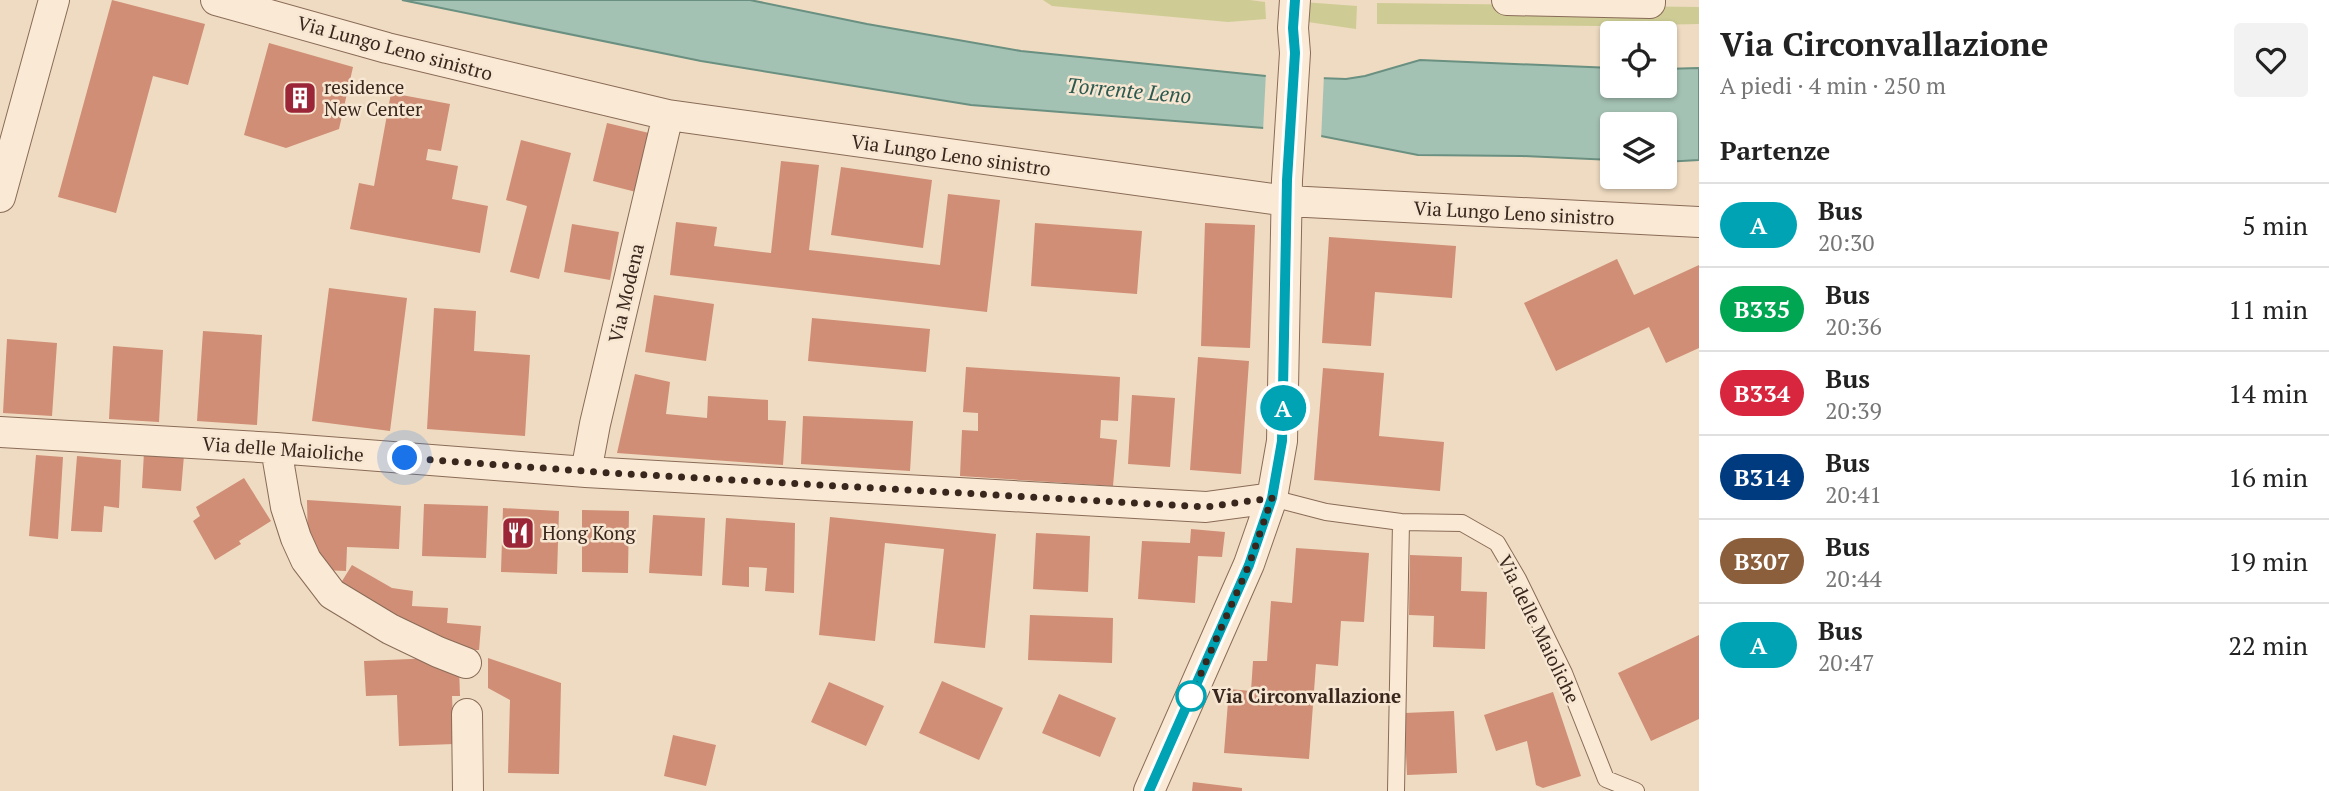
<!DOCTYPE html>
<html lang="it">
<meta charset="utf-8">
<style>
:root{--surface:#fff;--page:#f2f2f2;--text:#222;--muted:#767676;--line:#e0e0e0}
body{margin:0;font-family:"PT Serif",serif;background:var(--page);color:var(--text);height:100vh;display:flex;flex-direction:column;font-size:26px;white-space:nowrap}
*{box-sizing:border-box;margin:0}
p{font-size:23px;color:var(--muted)}
.icon{flex:none;width:38px;height:38px;fill:none;stroke:currentColor;stroke-width:2;stroke-linecap:round;stroke-linejoin:round}
.map{position:relative;flex:1;overflow:hidden}
.sheet{display:flex;flex-direction:column;background:var(--surface);width:630px}
.sheet>*{flex:none}
.badge{padding:0 14px;border-radius:23px;font-size:24px;line-height:46px}
.fabs{position:absolute;left:1600px;top:21px;display:grid;gap:14px}
.fabs a{display:grid;place-items:center;width:77px;height:77px;border-radius:7px;background:var(--surface);box-shadow:0 2px 5px #0004;font-size:35px}
.you{position:absolute;width:35px;height:35px;margin:-18px;border:5px solid #fff;border-radius:50%;background:#1a73e8;box-shadow:0 0 0 10px #1a73e833}
.map>.badge{position:absolute;translate:-50% -50%;box-shadow:0 0 0 4px #fff}
h2{padding:0 21px;font-size:26px;line-height:63px}
.round{display:grid;place-items:center;flex:none;width:74px;height:74px;border-radius:7px;background:var(--page)}
.head{display:flex;align-items:center;justify-content:space-between;height:119px;padding:0 21px}
h1{font-size:33px;font-weight:800;line-height:52px}
ul{padding:0;list-style:none}
li{display:flex;align-items:center;gap:21px;height:84px;padding:0 21px;border-top:2px solid var(--line)}
li div{flex:1}
li b{display:block;font-size:26px}
li em{font-style:normal}
li .badge{min-width:77px;font-weight:700;text-align:center}
main{display:flex;flex:1;min-height:0}
.map>svg:first-child{display:block}
.green{fill:#cecc94}
.water{fill:#a4c2b4;stroke:#6a9081;stroke-width:2}
.pier{fill:#efdbc1}
.building{fill:#cf8e75}
.lines{fill:none;stroke-linecap:round;stroke-linejoin:round}
.service-casing{stroke:#896b58;stroke-width:18}
.minor-casing{stroke:#896b58;stroke-width:32}
.service{stroke:#fae9d4;stroke-width:16}
.minor{stroke:#fae9d4;stroke-width:30}
.line-casing{stroke:#fff;stroke-width:16}
.line{stroke:#00a3b4;stroke-width:10}
.walk{stroke:#39261d;stroke-width:7;stroke-dasharray:0 12.6}
.stop-dot{fill:#fff;stroke:#00a3b4;stroke-width:3.5}
.labels{text-anchor:middle;stroke-width:5;stroke-linejoin:round;paint-order:stroke}
.street-label{font-size:19px;fill:#39261d;stroke:#f7e6d1}
.poi-label{font-size:19px;fill:#39261d;stroke:#f7e6d1;text-anchor:start}
.stop-label{font-size:19px;font-weight:bold;fill:#39261d;stroke:#f7e6d1;text-anchor:start}
.water-label{font-size:21px;font-style:italic;fill:#2b594f;stroke:#f7e6d1}
</style>
<main>
<div class="map">
<svg width="1699" height="791" viewBox="0 0 1699 791">
<rect width="100%" height="100%" fill="#efdbc1"/>
<path class="green" d="M1043,0H1250L1265,2L1266,19L1228,22L1052,6Z
M1303,2L1357,6L1356,29L1301,21Z
M1377,3L1699,7V24L1602,26L1377,24Z"/>
<path class="water" d="M402,0H750L867,24L1021,51L1266,76L1346,79L1365,76L1420,60L1612,68V86H1664V69L1699,68V160L1664,162V124H1612V160L1522,156L1418,155L1321,136L1264,128L971,105L701,61Z"/>
<path class="pier" d="M1266,72L1324,74L1321,140L1263,132Z"/>
<path class="building" d="M112,0L205,24L188,85L153,76L116,213L58,197Z
M269,43L353,67L339,129L286,148L244,135Z
M391,93L450,104L441,151L428,149L426,160L458,166L452,199L488,206L480,253L350,229L359,183L374,186Z
M607,123L649,133L636,192L593,181Z
M521,140L571,153L539,279L510,272L527,206L506,200Z
M781,161L819,165L809,250L940,265L948,194L1000,200L987,312L670,275L676,222L717,227L714,246L771,253Z
M841,167L932,180L923,248L831,235Z
M1035,223L1142,231L1137,294L1031,286Z
M1205,223L1255,225L1250,348L1201,346Z
M572,224L619,232L610,280L564,272Z
M1329,237L1456,246L1452,298L1375,292L1371,346L1322,343Z
M1617,259L1634,295L1699,265V348L1666,363L1649,327L1556,371L1524,303Z
M329,288L407,298L390,431L312,421Z
M654,295L714,304L706,361L645,352Z
M434,308L476,311L474,351L530,355L525,436L427,429Z
M812,318L930,329L926,372L808,361Z
M203,331L262,335L257,425L197,421Z
M7,339L57,343L52,416L3,413Z
M113,346L163,350L159,422L109,419Z
M1198,357L1249,361L1241,474L1190,470Z
M966,367L1120,377L1118,421L1101,420L1100,438L1117,440L1113,486L960,476L962,430L978,431V413L963,412Z
M1323,368L1384,373L1379,436L1444,442L1440,491L1314,480Z
M635,374L670,382L666,414L707,418L708,396L768,400V420L786,421L783,465L617,453Z
M1132,395L1175,398L1170,467L1128,464Z
M803,416L913,421L910,471L801,464Z
M144,452L184,455L181,491L142,488Z
M36,455L63,457L58,539L29,536Z
M77,456L121,460L119,508L104,506L102,532L71,531Z
M244,478L271,521L239,541L241,544L215,560L193,521L200,516L196,507Z
M307,500L401,506L399,549L347,547L346,571L322,570L308,543Z
M424,504L488,506L486,558L422,556Z
M503,508L559,511L557,574L501,572Z
M582,510L629,511L628,573L582,572Z
M653,515L705,518L702,576L649,573Z
M830,517L996,534L985,648L934,643L944,549L885,543L875,641L819,635Z
M726,518L795,523L794,593L765,591L767,568L749,567V587L722,585Z
M1191,529L1225,532L1222,557L1198,556L1195,603L1138,599L1142,541L1190,543Z
M1036,533L1090,536L1088,592L1033,589Z
M1296,548L1369,553L1364,622L1341,621L1338,666L1316,664L1309,759L1224,753L1229,689L1251,691L1253,661H1267L1271,601L1292,603Z
M1410,555L1462,557L1461,591L1487,592L1485,649L1433,647L1434,616L1409,615Z
M352,565L392,588L413,591L412,606L448,608L447,623L481,626L479,650H455L339,586Z
M1030,615L1113,618L1112,663L1028,660Z
M1699,635V719L1651,741L1618,673Z
M434,658L459,668L460,696H452L454,744L399,746L397,695L366,696L364,661Z
M488,658L561,683L559,774L508,773L510,700L488,688Z
M942,681L1003,708L979,760L919,733Z
M829,682L884,706L866,746L811,722Z
M1553,692L1581,776L1543,788L1536,785L1527,741L1496,751L1484,715Z
M1059,694L1116,718L1100,757L1042,733Z
M1454,711L1457,773L1407,775L1404,713Z
M673,735L716,745L706,786L664,776Z
M1193,782L1242,788V791H1192Z"/>
<g class="lines">
<defs>
<path id="service" d="M1272,498L1326,512L1401,522L1462,523L1497,543L1518,579L1564,673L1606,779L1636,791
M1396,791L1401,522"/>
<path id="minor" d="M216,0L387,48L668,115L1287,201L1699,222
M1507,0L1650,3V0
M0,197L54,0
M0,432L276,448L586,472L1206,507L1272,498
M276,448L286,507L296,538L306,560L332,594L390,629L438,652L466,663
M586,472L595,424L668,115
M467,714L468,791
M1149,791L1249,564L1272,498L1282,441L1287,180L1295,53L1293,28L1295,0"/>
</defs>
<use href="#service" class="service-casing"/>
<use href="#minor" class="minor-casing"/>
<use href="#service" class="service"/>
<use href="#minor" class="minor"/>
</g>
<g class="lines">
<defs>
<path id="line" d="M1149,791L1249,565L1272,498L1282,441L1287,180L1295,53L1293,28L1295,0"/>
</defs>
<use href="#line" class="line-casing"/>
<use href="#line" class="line"/>
<path class="walk" d="M405,458L611,473L1206,507L1272,498L1249,565L1191,696"/>
</g>
<defs>
<symbol id="building-square" viewBox="-11 -11 22 22"><rect x="-9" y="-9" width="18" height="18" rx="4" fill="#9b2637" stroke="#f7e6d1"/><path d="M-4-6H4V6H1V3H-1V6H-4ZM-2.5-4.3h1.7v1.8h-1.7ZM.8-4.3h1.7v1.8H.8ZM-2.5-1h1.7V.8h-1.7ZM.8-1h1.7V.8H.8Z" fill="#fff"/></symbol>
<symbol id="restaurant-square" viewBox="-11 -11 22 22"><rect x="-9" y="-9" width="18" height="18" rx="4" fill="#9b2637" stroke="#f7e6d1"/><path d="M-5-6h1v4h1v-4h1v4h1v-4h1v5L-1.5 .5V6h-2V.5L-5-1ZM5-6V6H3V1.5H1.5Q1.5-4 5-6Z" fill="#fff"/></symbol>
</defs>
<g fill-rule="evenodd">
<use href="#building-square" x="281" y="79" width="38" height="38"/>
<use href="#restaurant-square" x="499" y="514" width="38" height="38"/>
</g>
<circle class="stop-dot" cx="1191" cy="696" r="14"/>
<g class="labels">
<g class="street-label">
<text transform="translate(395 48) rotate(15)" y="7">Via Lungo Leno sinistro</text>
<text transform="translate(951 155) rotate(8)" y="7">Via Lungo Leno sinistro</text>
<text transform="translate(1514 213) rotate(3)" y="7">Via Lungo Leno sinistro</text>
<text transform="translate(626 293) rotate(-77)" y="7">Via Modena</text>
<text transform="translate(283 449) rotate(4)" y="7">Via delle Maioliche</text>
<text transform="translate(1539 629) rotate(64)" y="7">Via delle Maioliche</text>
</g>
<g class="poi-label">
<text x="324" y="94">residence<tspan x="324" dy="22">New Center</tspan></text>
<text x="542" y="540">Hong Kong</text>
</g>
<g class="stop-label">
<text x="1212" y="703">Via Circonvallazione</text>
</g>
<g class="water-label">
<text transform="translate(1129 91) rotate(5)" y="7">Torrente Leno</text>
</g>
</g>
</svg>
<div class="fabs">
<a><svg class="icon" aria-label="locate" viewBox="0 0 24 24"><circle cx="12" cy="12" r="6"/><path d="M12 2v4M12 18v4M2 12h4M18 12h4"/></svg></a>
<a><svg class="icon" aria-label="layers" viewBox="0 0 24 24"><path d="M12 4l9 5-9 5-9-5zM3 14l9 5 9-5"/></svg></a>
</div>
<div class="you" style="left:405px;top:458px"></div>
<b class="badge" style="left:1283px;top:408px;background:#00a3b4;color:#fff">A</b>
</div>
<section class="sheet">
<div class="head"><div><h1>Via Circonvallazione</h1><p>A piedi · 4 min · 250 m</p></div><a class="round"><svg class="icon" aria-label="heart" viewBox="0 0 24 24"><path d="M12 20l-8-8c-3-5 5-10 8-4 3-6 11-1 8 4z"/></svg></a></div>
<h2>Partenze</h2>
<ul>
<li><span class="badge" style="background:#00a3b4;color:#fff">A</span><div><b>Bus</b><p>20:30</p></div><em>5 min</em></li>
<li><span class="badge" style="background:#00a651;color:#fff">B335</span><div><b>Bus</b><p>20:36</p></div><em>11 min</em></li>
<li><span class="badge" style="background:#d7263d;color:#fff">B334</span><div><b>Bus</b><p>20:39</p></div><em>14 min</em></li>
<li><span class="badge" style="background:#003b80;color:#fff">B314</span><div><b>Bus</b><p>20:41</p></div><em>16 min</em></li>
<li><span class="badge" style="background:#8b5e3c;color:#fff">B307</span><div><b>Bus</b><p>20:44</p></div><em>19 min</em></li>
<li><span class="badge" style="background:#00a3b4;color:#fff">A</span><div><b>Bus</b><p>20:47</p></div><em>22 min</em></li>
</ul>
</section>
</main>
